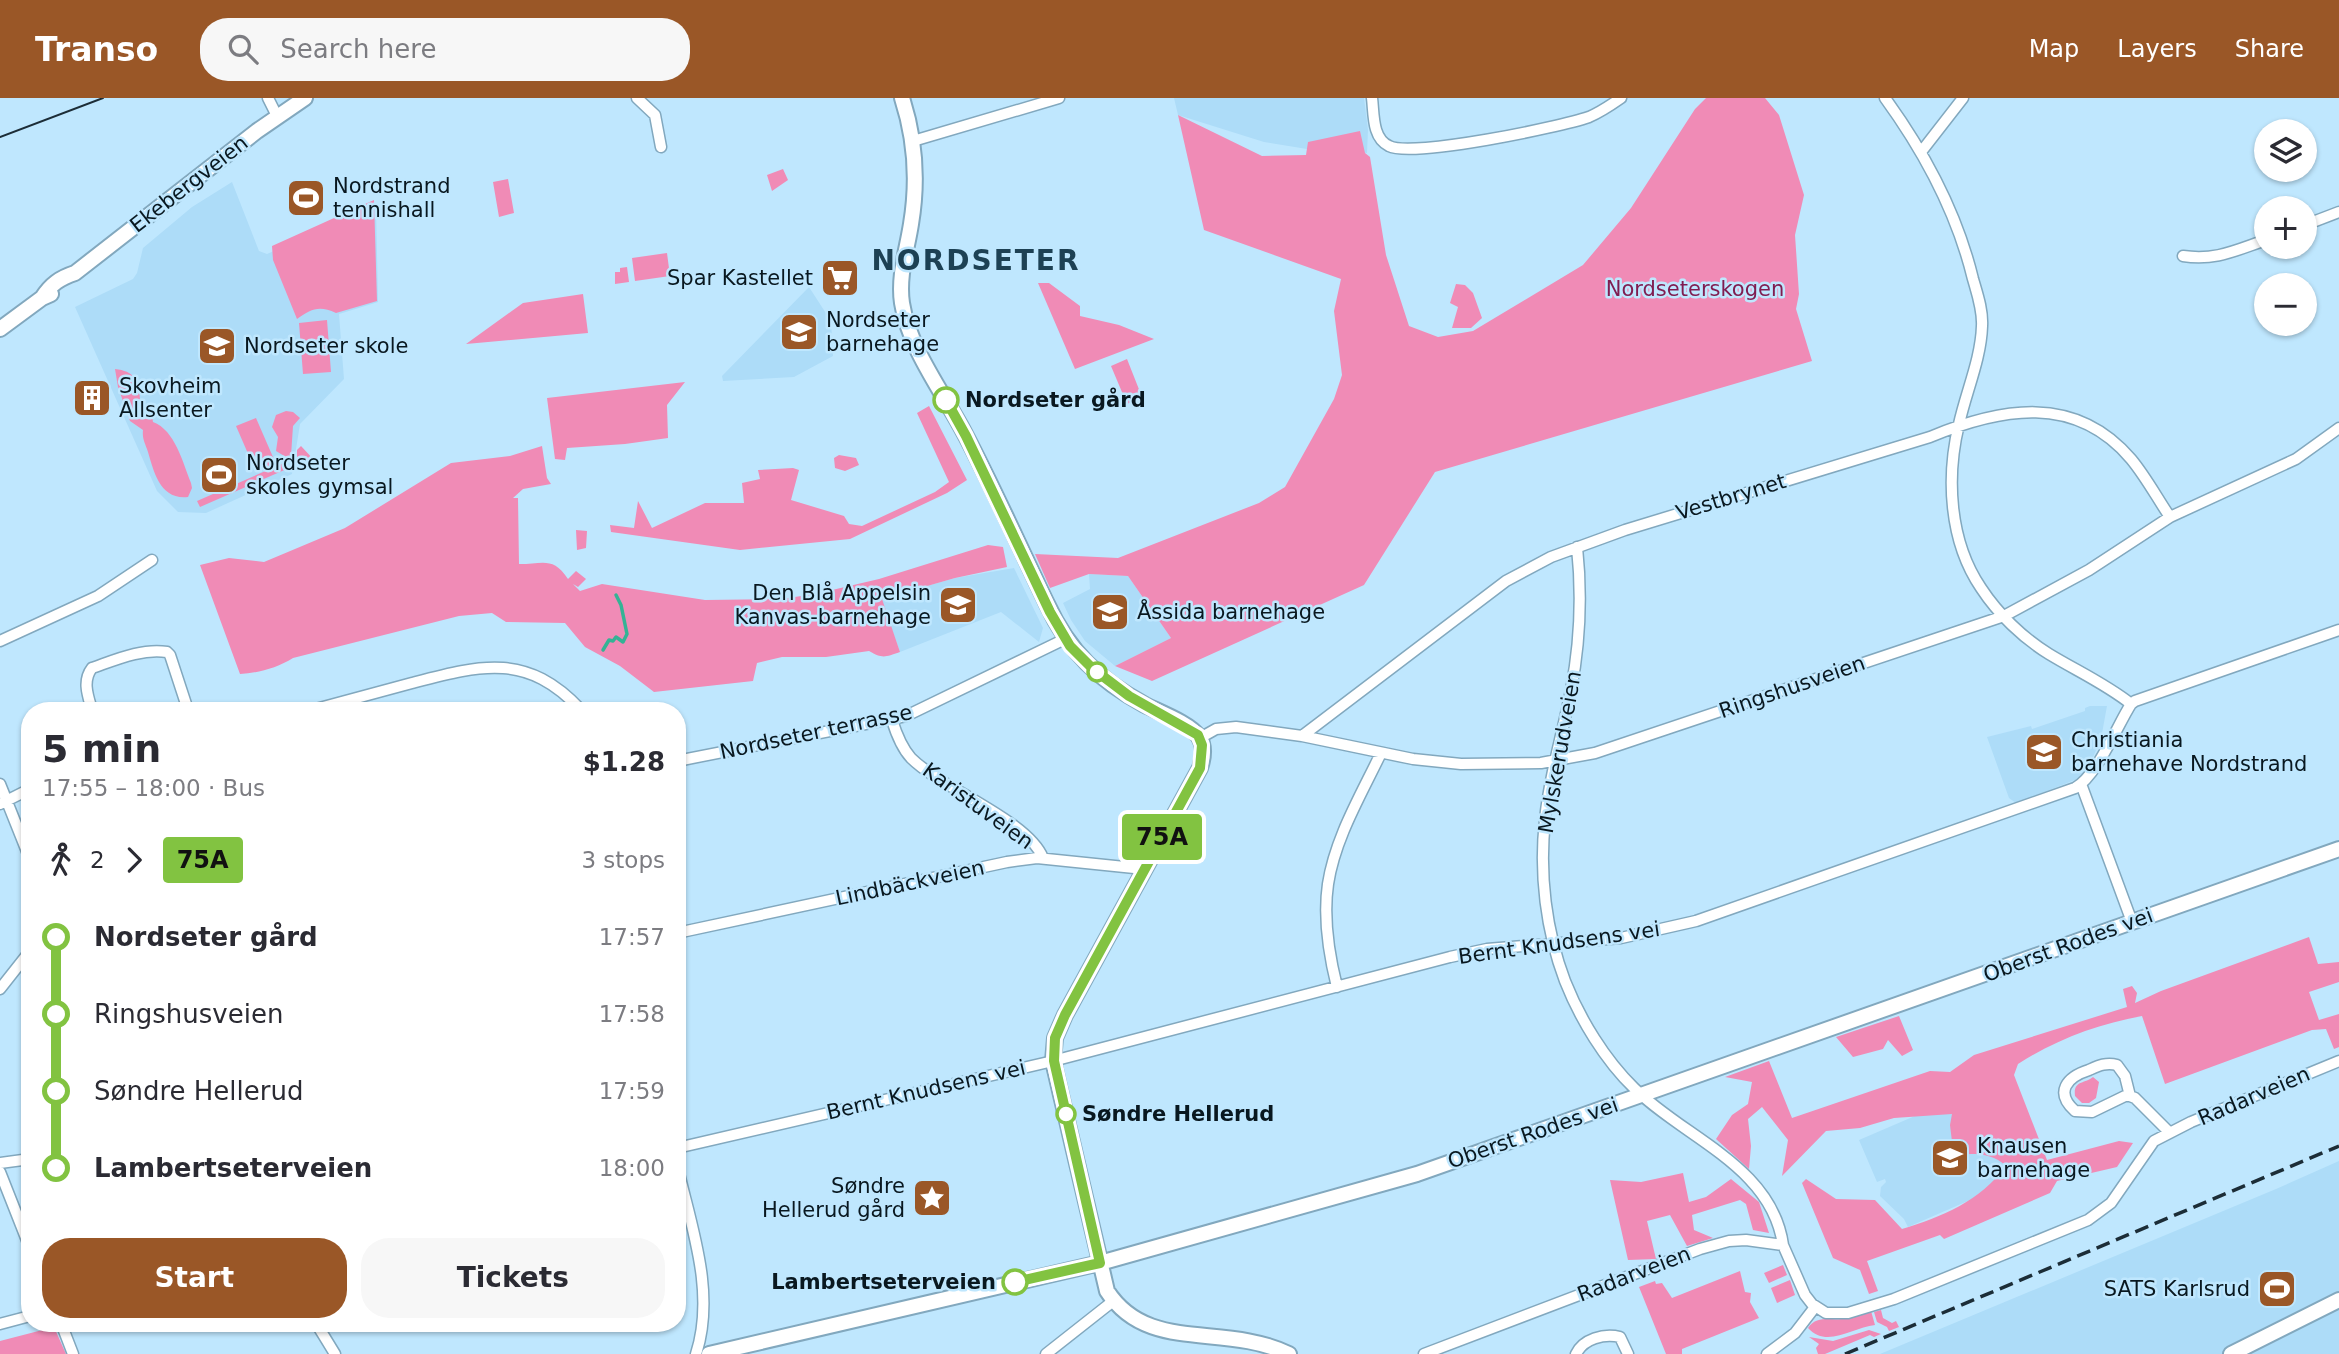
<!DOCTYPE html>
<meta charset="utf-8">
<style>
:root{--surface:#fff;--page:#f7f7f7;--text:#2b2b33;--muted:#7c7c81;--accent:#9a5727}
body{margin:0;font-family:"DejaVu Sans",sans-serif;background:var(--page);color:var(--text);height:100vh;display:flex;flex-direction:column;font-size:26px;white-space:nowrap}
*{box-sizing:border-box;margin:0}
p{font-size:23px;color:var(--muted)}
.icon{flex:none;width:38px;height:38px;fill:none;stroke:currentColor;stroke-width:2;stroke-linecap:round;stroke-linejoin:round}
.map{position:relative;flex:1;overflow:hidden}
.panel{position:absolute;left:21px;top:604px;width:665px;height:630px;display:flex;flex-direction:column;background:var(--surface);border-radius:28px;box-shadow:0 2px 5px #0004}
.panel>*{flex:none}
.badge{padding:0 14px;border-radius:5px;font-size:24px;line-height:46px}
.buttons{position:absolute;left:2254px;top:21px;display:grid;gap:14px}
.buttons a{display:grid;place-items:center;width:63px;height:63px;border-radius:50%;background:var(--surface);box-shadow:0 2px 5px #0004;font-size:35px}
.map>.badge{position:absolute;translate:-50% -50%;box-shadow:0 0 0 4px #fff}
.legs{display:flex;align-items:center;gap:10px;height:77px;padding:0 21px;font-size:23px}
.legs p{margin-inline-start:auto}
.summary{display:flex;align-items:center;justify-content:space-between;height:119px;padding:0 21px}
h1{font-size:38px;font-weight:600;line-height:52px}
.primary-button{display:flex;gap:14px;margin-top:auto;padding:14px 21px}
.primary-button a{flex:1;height:80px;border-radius:28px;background:var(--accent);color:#fff;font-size:28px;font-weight:600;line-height:80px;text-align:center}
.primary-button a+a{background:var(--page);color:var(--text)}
ul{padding:0 21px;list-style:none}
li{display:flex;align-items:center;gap:24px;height:77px;font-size:26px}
li i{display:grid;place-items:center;width:10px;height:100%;margin:0 9px;background:currentColor}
li i::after{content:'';width:18px;height:18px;margin:-9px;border:5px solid;border-radius:50%;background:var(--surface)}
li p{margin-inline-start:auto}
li:first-child i{background:linear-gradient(#0000 50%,currentColor 0)}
li:last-child i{background:linear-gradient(currentColor 50%,#0000 0)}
header{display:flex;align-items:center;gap:42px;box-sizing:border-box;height:98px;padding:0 35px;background:var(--accent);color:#fff}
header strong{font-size:33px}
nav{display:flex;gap:38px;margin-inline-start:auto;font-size:24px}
.search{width:490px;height:63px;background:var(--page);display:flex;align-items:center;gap:18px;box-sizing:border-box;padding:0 24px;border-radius:28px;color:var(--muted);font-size:26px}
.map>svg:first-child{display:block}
.built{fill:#addcf8}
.green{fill:#f08bb6}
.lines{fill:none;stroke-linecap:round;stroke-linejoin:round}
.stream{stroke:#34b395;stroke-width:3.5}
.street-casing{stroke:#82a8be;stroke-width:13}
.secondary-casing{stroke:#82a8be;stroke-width:18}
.street{stroke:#fff;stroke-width:10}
.secondary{stroke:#fff;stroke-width:14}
.tram{stroke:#1c2d37;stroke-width:2}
.rail{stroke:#1c2d37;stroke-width:3.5;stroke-dasharray:14 7;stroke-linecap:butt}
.line-1-casing{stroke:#fff;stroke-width:16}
.line-1{stroke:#82c341;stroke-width:10}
.stop-1-dot{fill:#fff;stroke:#82c341;stroke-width:3.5}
.labels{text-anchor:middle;stroke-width:5;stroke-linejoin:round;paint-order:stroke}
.street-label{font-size:21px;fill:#091820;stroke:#bfe7fe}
.poi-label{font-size:21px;fill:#091820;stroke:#bfe7fe;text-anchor:start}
.park-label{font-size:21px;fill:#801d51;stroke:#bfe7fe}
.stop-label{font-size:21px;font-weight:bold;fill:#091820;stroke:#bfe7fe;text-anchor:start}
.district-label{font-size:28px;font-weight:bold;letter-spacing:2px;fill:#1d4154;stroke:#bfe7fe}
</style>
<header>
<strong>Transo</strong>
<div class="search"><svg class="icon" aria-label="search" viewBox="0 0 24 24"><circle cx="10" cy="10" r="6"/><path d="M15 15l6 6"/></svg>Search here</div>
<nav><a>Map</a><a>Layers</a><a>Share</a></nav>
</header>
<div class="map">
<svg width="2339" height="1256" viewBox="0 0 2339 1256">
<rect width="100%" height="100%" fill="#bfe7fe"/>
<path class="built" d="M1174,0H1364L1368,32L1367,55L1307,51L1264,44L1178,17Z
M232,84L259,153L267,156L376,108L378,204L339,216L344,281L300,326L292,376L206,415L178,414L157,393L75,209L133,181L137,175L143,150L192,109Z
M809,189L831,223L833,258L794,279L723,283L722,278Z
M1014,470L1043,530L1039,544L1001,514L900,554L881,501L955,480Z
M1089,476L1128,478L1171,540L1115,568L1085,543L1071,522L1063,505L1090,491Z
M2090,608H2107L2101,641L2090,666L2080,680L2016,705L2009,700L1987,639L2031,628L2032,631L2085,613V610Z
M1973,993L2037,1073L1908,1129L1904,1121L1880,1098L1881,1089L1886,1084L1885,1081L1877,1084L1859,1042Z
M2339,1063V1256H1880L2276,1091Z"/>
<path class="green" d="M1706,0H1765L1779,17L1804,97L1795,137L1799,196L1796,211L1812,263L1435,374L1364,487L1152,583L1115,568L1171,540L1128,478L1089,476L1050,490L1035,456L1118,460L1259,405L1285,389L1334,301L1342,277L1334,213L1341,181L1204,132L1178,17L1262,58L1306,57L1308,44L1360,33L1365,55L1370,59L1386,157L1409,228L1438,239L1473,233L1583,167L1631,110L1695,11Z
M783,71L788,82L772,93L767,77Z
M508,81L514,115L499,119L493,84Z
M374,102L377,203L336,215C319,207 311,211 297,221L273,162L272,148Z
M667,155L670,178L635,183L632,160Z
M627,169L629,184L615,186V174H620V170Z
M1038,185H1049L1080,208V218L1119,227L1154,241L1075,271Z
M1456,186L1465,187L1473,195L1482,220L1471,230H1452L1458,209L1450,205Z
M583,196L588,235L466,246L523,205Z
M327,222L331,274L303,276L299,225Z
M1127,261L1142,299L1127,306L1111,268Z
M115,271C134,273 139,282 140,301L151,313L153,324C175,332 183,365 191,385L192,390L188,399C160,402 154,374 148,354C145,345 142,341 143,332L130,323L118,289Z
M685,284L667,307L668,340L625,346L567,350L565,362L555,361L547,300Z
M929,308L967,382L947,395L850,441L740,452L611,434L610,427L634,430L638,403L652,430L705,405H744L742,385L760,381L758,372L793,370L799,372L791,402L844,418L849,426L862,428L935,394L949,384L917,315Z
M286,313L293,314L300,320L293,328L291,358L286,359L276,353L278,339L272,329L276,317Z
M256,320L276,366L256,374L236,328Z
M301,348L314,362L304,371L297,363V352Z
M542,348L547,380L551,386L523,391L513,400H518L519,466C543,466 553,458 568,481L576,473L586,481L578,489L573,486L580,493L602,486L705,502L781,501L815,496L879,481L988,447L1003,449L1007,469L955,480L882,501L900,554C885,559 883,561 869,553L826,559H782L757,565L753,583L654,594L620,568L585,549L565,525L506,524L492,515L459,518L293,560C277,570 258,575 240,576L200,467L229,460L264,464L345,430L451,365L510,358Z
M839,357L856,360L859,367L845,373L835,370L834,360Z
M286,364L289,370L200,409L197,403Z
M576,432L587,433L586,450L577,452Z
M2309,839L2318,866L2339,864V884L2309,894L2319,922L2339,916V949L2334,951L2326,931L2312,932L2165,986L2142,918C2098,926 2055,942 2018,966L2014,977L2047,1062L2119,1043L2133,1045L2117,1069L2057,1083L2050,1095L1944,1141L1940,1137L1867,1163L1878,1193L1869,1196L1860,1172L1833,1160L1802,1085L1806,1081L1836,1101L1875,1102L1902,1131C1942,1119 1980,1103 2006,1068C1989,1052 1967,1056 1945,1058L1953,1052L1950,1027L1952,1016L1894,1020L1860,1030L1826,1033L1782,1078L1788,1042L1762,1009L1748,1021L1751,1048L1749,1071L1716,1041L1732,1017L1748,1006L1752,984L1725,979L1769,963L1792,1020L1930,973L1950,974L1974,957L2127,909L2123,891L2132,888L2137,895L2135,905L2161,893Z
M1899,918L1913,952L1902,958L1888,942L1883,951L1853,959L1836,939Z
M2093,979L2099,984L2096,1000L2089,1005H2082L2075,998C2073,982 2085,986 2093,979Z
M1683,1075L1689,1104L1706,1099L1731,1081L1759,1104L1769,1135L1753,1132L1746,1106L1740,1102L1692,1117L1694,1132L1713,1140L1687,1148L1670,1117L1647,1123L1656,1161L1628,1162L1610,1082L1641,1084Z
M1783,1167L1787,1177L1769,1185L1764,1175Z
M1740,1173L1745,1194L1751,1195L1750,1204L1759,1220L1682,1251V1256H1666L1639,1189L1655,1183L1656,1186L1662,1185L1672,1200Z
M1790,1182L1795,1197L1777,1205L1771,1190Z
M1881,1212L1883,1220L1892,1225L1896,1223L1899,1229L1889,1233L1887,1229L1877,1224L1874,1214Z
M1871,1213L1875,1227C1853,1229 1827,1251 1808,1230C1816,1218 1828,1222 1841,1221C1851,1220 1861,1216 1871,1213Z
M54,1229L66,1256H0V1243Z
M1869,1232L1881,1236L1874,1239L1870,1237L1825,1256H1818L1816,1250L1819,1246L1809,1239L1833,1243Z"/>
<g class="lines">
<path class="stream" d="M603,552L609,542L613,543L616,539L623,544L627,536L621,507L616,497"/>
<defs>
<path id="street" d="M268,0L277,18
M637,0L655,17L661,49
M1372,0C1374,16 1372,40 1389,48C1412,60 1560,29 1589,19C1601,14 1611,7 1621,0
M1885,0C1925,55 1957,115 1973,181C1977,195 1983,212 1982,228C1981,261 1966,294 1959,326C1946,379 1949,443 1981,490C1998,516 2023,540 2049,556C2077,573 2106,586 2131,606
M913,43L1059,0
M1921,54L1963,0
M2305,127L2339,114
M2183,158C2216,163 2236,152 2266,142
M1577,449C1582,496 1580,545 1571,592C1563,635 1549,678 1545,722C1539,776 1546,833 1565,883C1580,921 1605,962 1634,990C1684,1040 1772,1068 1783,1147
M0,543L98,498L152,462
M92,612C88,598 82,583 92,570C115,562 142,550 167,554L170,557L188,612
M312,612C345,603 378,594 412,585C481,567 527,554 581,612
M892,622C896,635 901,649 911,660C942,691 1028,722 1043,760
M1302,638L1506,483L1551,459L1625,432L1930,339C2000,310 2075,295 2131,361C2146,379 2157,400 2170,419
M1200,640L1216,631L1236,629L1302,638L1413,661L1461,666L1541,665L1595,655L2004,518L2089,472L2170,419L2296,361L2339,330
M677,663L906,618L1065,541
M0,686L30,761
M2081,686L2132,824
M0,706L30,691
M677,835L1007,764L1037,760L1144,771
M1337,889C1329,857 1323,820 1328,786C1335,740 1361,697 1381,655
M0,891L30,853
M2130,998H2125L2092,1014L2075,1013C2054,994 2067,979 2089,972C2098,968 2106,964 2117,967L2125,978L2130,998L2135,1000L2169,1034
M677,1050L1053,963L1450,859L1487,851L1621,840L1696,823L2075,690C2097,678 2117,628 2131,606L2135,603L2339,532
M0,1065L30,1061
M677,1067C691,1128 716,1194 696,1256
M0,1074L30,1150
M61,1225L73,1256
M316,1225L335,1256
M0,1226L30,1218
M1046,1256L1112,1204
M1424,1256L1700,1151L1729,1143L1746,1142L1783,1147L1805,1197L1812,1206L1826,1215H1848L1894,1201L2088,1122L2111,1105L2154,1043L2191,1024L2339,963
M1576,1256C1583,1241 1604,1235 1620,1239L1628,1256
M1767,1256L1795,1235L1815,1209"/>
<path id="secondary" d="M902,0C915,40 918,84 911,126C907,152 898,178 902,205C909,251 945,297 966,338C995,393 1020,450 1047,506C1069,554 1099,582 1145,607C1159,614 1191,626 1199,639C1205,648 1203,661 1200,670L1065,917L1055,940L1053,963L1107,1193C1148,1256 1222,1224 1289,1256
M42,200C51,186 60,180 75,175L257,33L305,0
M0,231L42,200L51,196
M709,1256L1100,1165L1417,1076L2339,751
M2231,1256L2339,1202"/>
</defs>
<use href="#street" class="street-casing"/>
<use href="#secondary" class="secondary-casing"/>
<use href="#street" class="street"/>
<use href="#secondary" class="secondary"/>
<path class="tram" d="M0,39L103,0"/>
<path class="rail" d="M1845,1256L2339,1048"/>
</g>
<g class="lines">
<defs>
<path id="line-1" d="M946,302L966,338L1050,514L1070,548L1092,570L1129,598L1198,637L1202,647L1200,670L1065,917L1055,940L1054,963L1100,1165L1015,1184"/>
</defs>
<use href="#line-1" class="line-1-casing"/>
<use href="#line-1" class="line-1"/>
</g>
<defs>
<symbol id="stadium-square" viewBox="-11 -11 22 22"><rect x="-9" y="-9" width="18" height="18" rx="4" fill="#9a5727" stroke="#bfe7fe"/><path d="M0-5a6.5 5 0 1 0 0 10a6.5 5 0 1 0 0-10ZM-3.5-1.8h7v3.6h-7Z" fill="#fff"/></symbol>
<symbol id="supermarket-square" viewBox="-11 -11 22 22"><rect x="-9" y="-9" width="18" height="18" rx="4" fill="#9a5727" stroke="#bfe7fe"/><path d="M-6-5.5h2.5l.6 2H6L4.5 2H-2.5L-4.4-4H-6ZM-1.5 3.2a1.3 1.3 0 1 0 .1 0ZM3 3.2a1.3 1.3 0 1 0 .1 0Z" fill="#fff"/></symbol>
<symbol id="school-square" viewBox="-11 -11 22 22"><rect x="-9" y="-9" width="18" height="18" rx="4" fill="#9a5727" stroke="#bfe7fe"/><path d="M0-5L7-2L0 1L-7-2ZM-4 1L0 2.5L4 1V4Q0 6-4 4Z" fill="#fff"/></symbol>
<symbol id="building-square" viewBox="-11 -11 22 22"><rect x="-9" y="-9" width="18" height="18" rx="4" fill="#9a5727" stroke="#bfe7fe"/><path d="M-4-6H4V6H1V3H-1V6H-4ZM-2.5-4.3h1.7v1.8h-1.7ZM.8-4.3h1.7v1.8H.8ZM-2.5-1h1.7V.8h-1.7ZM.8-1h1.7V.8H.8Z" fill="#fff"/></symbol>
<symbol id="sight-square" viewBox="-11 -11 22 22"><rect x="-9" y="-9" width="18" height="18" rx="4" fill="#9a5727" stroke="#bfe7fe"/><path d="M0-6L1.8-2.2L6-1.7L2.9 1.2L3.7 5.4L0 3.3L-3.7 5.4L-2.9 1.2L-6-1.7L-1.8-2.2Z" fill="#fff"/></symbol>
</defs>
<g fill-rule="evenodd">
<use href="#stadium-square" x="284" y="78" width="44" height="44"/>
<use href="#supermarket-square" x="818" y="158" width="44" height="44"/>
<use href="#school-square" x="777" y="212" width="44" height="44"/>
<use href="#school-square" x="195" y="226" width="44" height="44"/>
<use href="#building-square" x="70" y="278" width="44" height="44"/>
<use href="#stadium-square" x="197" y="355" width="44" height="44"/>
<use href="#school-square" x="936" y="485" width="44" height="44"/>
<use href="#school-square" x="1088" y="492" width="44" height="44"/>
<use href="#school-square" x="2022" y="632" width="44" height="44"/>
<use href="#school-square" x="1928" y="1038" width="44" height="44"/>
<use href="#sight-square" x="910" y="1078" width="44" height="44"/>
<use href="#stadium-square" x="2255" y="1169" width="44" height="44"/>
</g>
<g class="stop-1-dot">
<circle cx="946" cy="302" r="12"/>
<circle cx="1097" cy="574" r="9"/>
<circle cx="1066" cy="1016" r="9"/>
<circle cx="1015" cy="1184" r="12"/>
</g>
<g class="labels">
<g class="street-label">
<text transform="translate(189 86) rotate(-38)" y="7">Ekebergveien</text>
<text transform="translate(1731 399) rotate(-17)" y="7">Vestbrynet</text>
<text transform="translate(1792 589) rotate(-19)" y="7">Ringshusveien</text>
<text transform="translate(816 634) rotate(-12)" y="7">Nordseter terrasse</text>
<text transform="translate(1560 654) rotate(-80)" y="7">Mylskerudveien</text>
<text transform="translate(978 708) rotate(36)" y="7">Karistuveien</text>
<text transform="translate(910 785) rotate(-12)" y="7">Lindbäckveien</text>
<text transform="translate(1559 845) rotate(-8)" y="7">Bernt Knudsens vei</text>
<text transform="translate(2068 847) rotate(-20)" y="7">Oberst Rodes vei</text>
<text transform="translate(926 992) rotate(-13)" y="7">Bernt Knudsens vei</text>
<text transform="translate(2254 998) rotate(-23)" y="7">Radarveien</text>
<text transform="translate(1533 1035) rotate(-19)" y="7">Oberst Rodes vei</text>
<text transform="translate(1634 1176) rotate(-21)" y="7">Radarveien</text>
</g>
<g class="poi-label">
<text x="333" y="95">Nordstrand<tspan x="333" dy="24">tennishall</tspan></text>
<text x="813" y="187" text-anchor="end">Spar Kastellet</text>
<text x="826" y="229">Nordseter<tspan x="826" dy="24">barnehage</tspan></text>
<text x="244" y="255">Nordseter skole</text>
<text x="119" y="295">Skovheim<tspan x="119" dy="24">Allsenter</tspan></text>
<text x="246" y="372">Nordseter<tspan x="246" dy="24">skoles gymsal</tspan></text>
<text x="931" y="502" text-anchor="end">Den Blå Appelsin<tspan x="931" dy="24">Kanvas-barnehage</tspan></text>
<text x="1137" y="521">Åssida barnehage</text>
<text x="2071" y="649">Christiania<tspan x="2071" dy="24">barnehave Nordstrand</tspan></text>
<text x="1977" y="1055">Knausen<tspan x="1977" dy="24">barnehage</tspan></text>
<text x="905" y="1095" text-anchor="end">Søndre<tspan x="905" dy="24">Hellerud gård</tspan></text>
<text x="2250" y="1198" text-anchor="end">SATS Karlsrud</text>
</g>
<g class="park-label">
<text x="1695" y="198">Nordseterskogen</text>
</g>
<g class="stop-label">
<text x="965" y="309">Nordseter gård</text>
<text x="1082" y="1023">Søndre Hellerud</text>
<text x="996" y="1191" text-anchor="end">Lambertseterveien</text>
</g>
<g class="district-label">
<text x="976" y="172">NORDSETER</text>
</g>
</g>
</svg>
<div class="buttons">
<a><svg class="icon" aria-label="layers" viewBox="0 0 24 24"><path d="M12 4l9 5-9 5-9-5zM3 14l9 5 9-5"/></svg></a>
<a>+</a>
<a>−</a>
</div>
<b class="badge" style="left:1162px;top:739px;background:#82c341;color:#111">75A</b>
<section class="panel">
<div class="summary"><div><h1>5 min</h1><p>17:55 – 18:00 · Bus</p></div><b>$1.28</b></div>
<div class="legs"><svg class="icon" aria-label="walk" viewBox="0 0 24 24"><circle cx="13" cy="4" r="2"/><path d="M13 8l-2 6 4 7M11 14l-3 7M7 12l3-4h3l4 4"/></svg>2<svg class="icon" aria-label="forward" viewBox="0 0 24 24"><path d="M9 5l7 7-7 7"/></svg><b class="badge" style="background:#82c341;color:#111">75A</b><p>3 stops</p></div>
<ul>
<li><i style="color:#82c341"></i><b>Nordseter gård</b><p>17:57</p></li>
<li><i style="color:#82c341"></i><span>Ringshusveien</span><p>17:58</p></li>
<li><i style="color:#82c341"></i><span>Søndre Hellerud</span><p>17:59</p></li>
<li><i style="color:#82c341"></i><b>Lambertseterveien</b><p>18:00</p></li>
</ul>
<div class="primary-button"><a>Start</a><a>Tickets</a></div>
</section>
</div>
